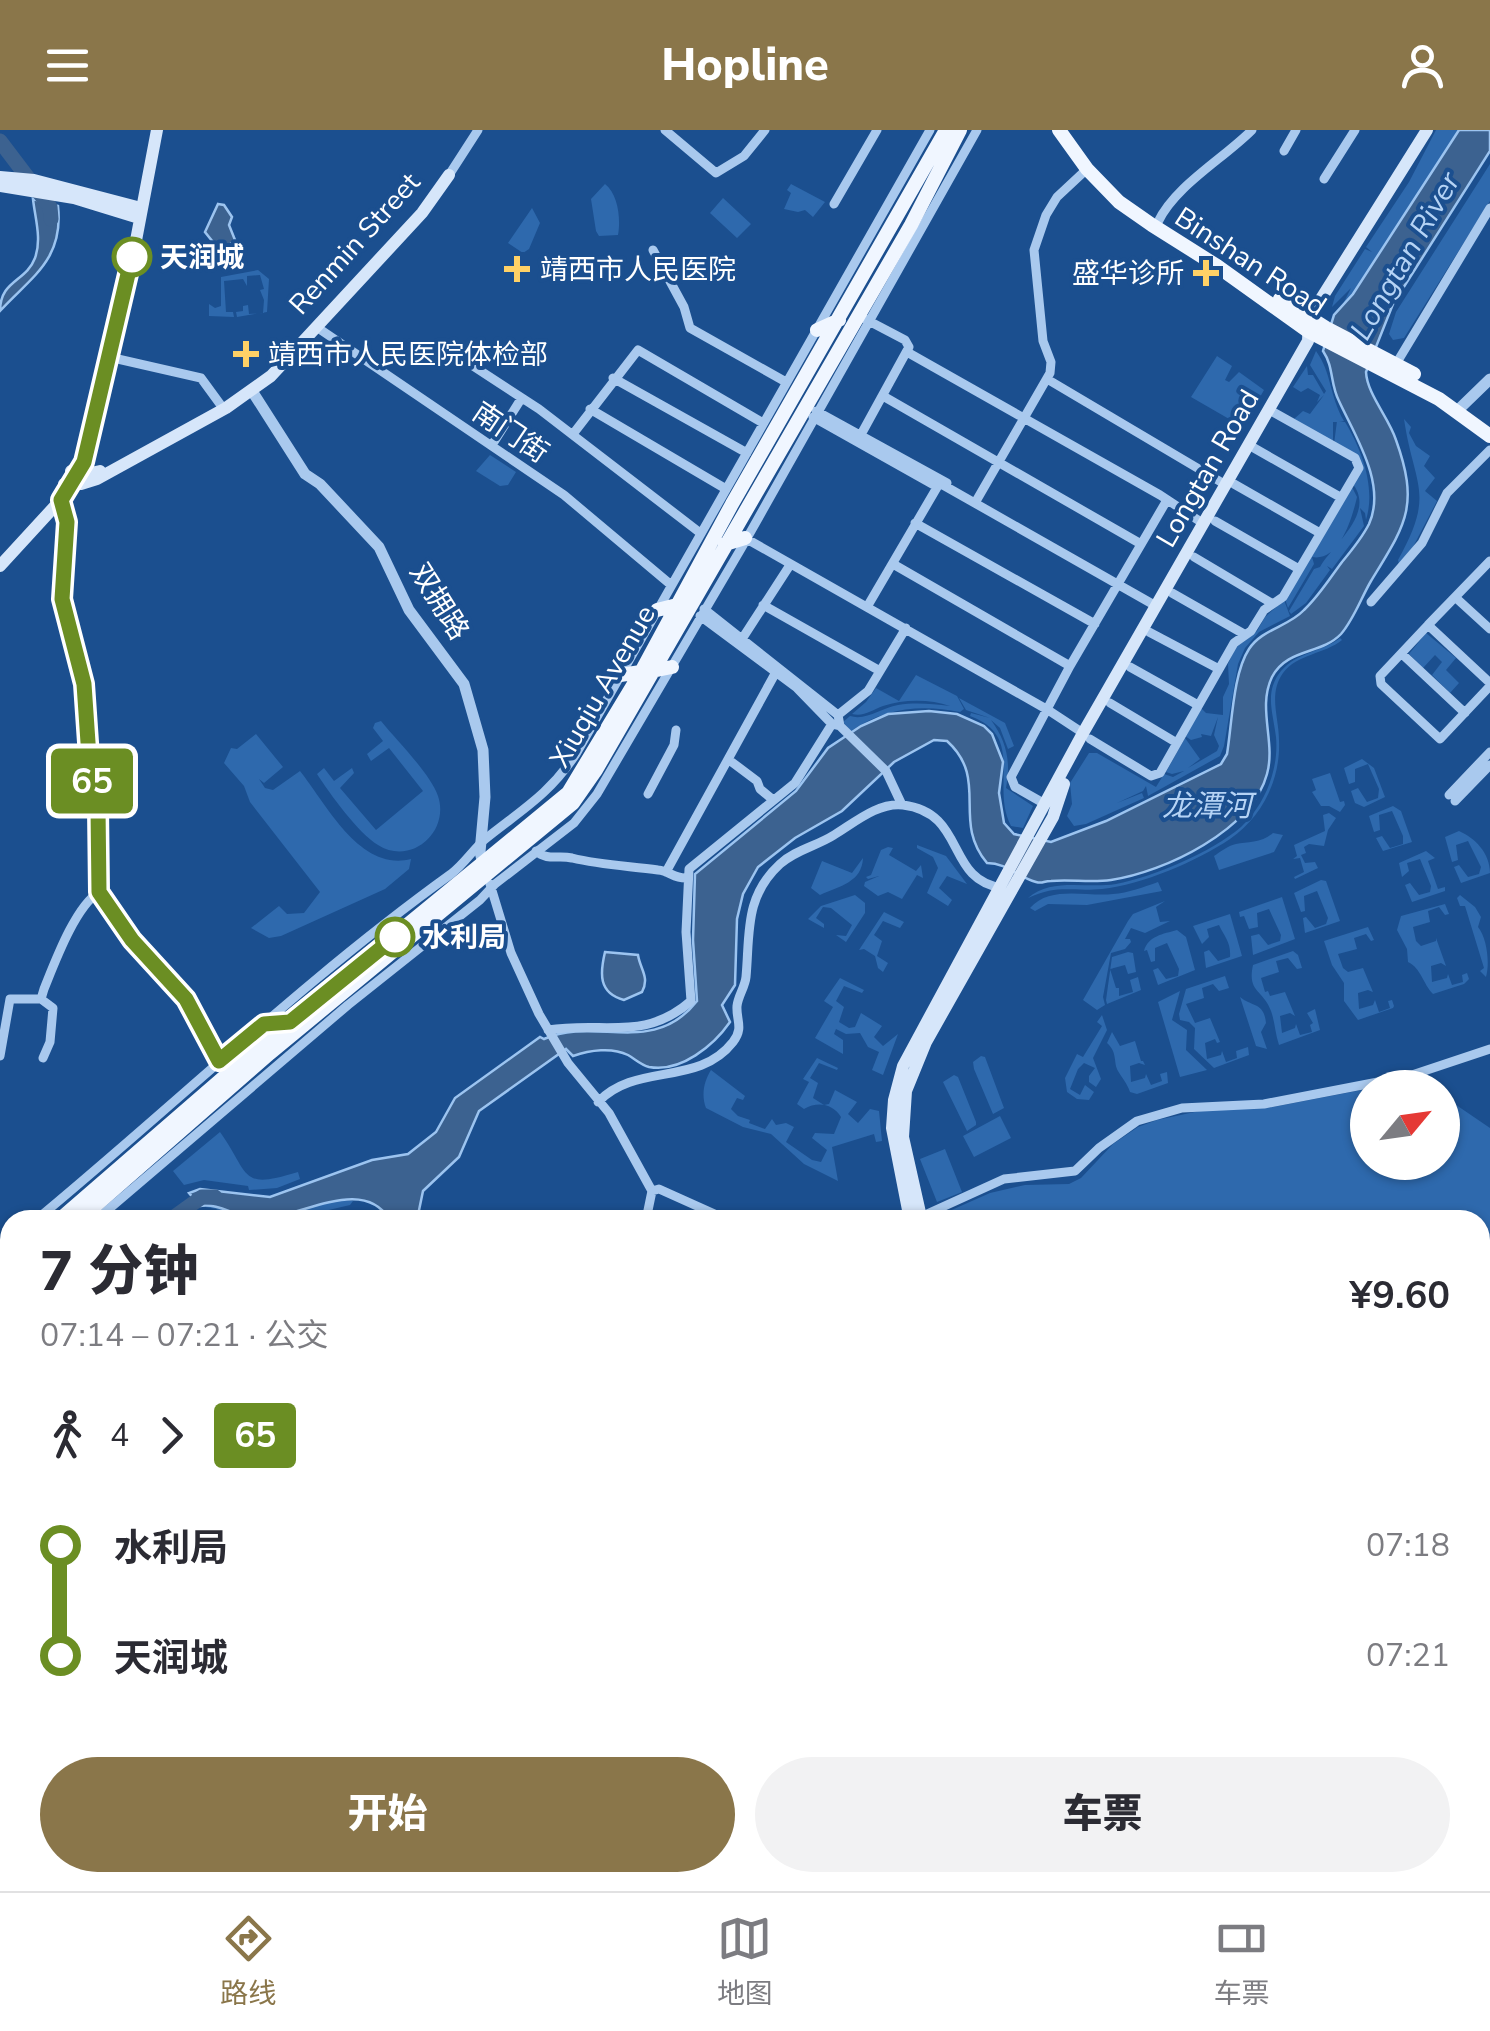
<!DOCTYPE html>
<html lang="zh">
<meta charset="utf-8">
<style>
:root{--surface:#fff;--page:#f2f2f3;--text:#2b2b33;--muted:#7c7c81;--line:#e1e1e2;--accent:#8a764a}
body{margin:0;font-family:"Nunito Sans","Noto Sans SC",sans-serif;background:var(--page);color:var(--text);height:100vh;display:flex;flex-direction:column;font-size:38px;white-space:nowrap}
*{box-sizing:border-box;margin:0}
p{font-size:32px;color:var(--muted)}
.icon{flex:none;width:55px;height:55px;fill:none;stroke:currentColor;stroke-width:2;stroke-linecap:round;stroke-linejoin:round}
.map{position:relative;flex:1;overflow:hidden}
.details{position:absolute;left:0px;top:1080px;width:1490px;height:682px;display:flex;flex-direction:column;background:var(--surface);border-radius:30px 30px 0 0;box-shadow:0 2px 8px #0004}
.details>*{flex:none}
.badge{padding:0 20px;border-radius:8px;font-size:35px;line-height:65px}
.needle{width:65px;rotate:61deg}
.fabs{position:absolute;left:1350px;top:940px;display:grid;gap:20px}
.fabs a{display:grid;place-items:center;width:110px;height:110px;border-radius:50%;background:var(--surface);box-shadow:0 2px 8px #0004;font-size:50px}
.map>.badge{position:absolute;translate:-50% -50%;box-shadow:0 0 0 5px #fff}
.legs{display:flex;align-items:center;gap:15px;height:110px;padding:0 40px;font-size:32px}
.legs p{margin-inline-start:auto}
.overview{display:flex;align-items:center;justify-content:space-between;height:170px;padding:0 40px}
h1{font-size:55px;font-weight:800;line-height:75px}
.primary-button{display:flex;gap:20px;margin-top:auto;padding:20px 40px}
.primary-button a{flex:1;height:115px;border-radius:60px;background:var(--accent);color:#fff;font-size:40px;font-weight:800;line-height:115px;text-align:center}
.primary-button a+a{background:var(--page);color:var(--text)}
ul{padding:0 40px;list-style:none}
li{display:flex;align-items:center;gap:35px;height:110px;font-size:38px}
li i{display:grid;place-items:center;width:15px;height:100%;margin:0 12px;background:currentColor}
li i::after{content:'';width:25px;height:25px;margin:-12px;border:8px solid;border-radius:50%;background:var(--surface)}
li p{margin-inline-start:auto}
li:first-child i{background:linear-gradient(#0000 50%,currentColor 0)}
li:last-child i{background:linear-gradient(currentColor 50%,#0000 0)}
header{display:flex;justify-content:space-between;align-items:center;height:130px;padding:0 40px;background:var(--accent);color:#fff;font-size:45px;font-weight:800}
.dock{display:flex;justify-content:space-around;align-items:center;height:140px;border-top:2px solid var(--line);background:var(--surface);font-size:28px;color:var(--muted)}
.dock a{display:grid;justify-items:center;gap:5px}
.dock .selected{color:var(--accent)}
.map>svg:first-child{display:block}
.green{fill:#2e69ad}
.water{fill:#3c6290;stroke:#9cc4f0;stroke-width:2.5}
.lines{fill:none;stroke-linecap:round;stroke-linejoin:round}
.river{stroke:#3c6290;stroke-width:15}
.pedestrian{stroke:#a9c9ee;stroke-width:6}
.minor{stroke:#a9c9ee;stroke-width:9}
.tertiary{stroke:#a9c9ee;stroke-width:11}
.secondary{stroke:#d6e6fa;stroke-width:12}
.primary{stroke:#f0f6ff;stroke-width:14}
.line-1-casing{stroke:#fff;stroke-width:22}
.line-1{stroke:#6b8e23;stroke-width:15}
.stop-1-dot{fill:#fff;stroke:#6b8e23;stroke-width:5}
.poi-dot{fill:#ffd166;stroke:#1b4f8f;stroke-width:4}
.labels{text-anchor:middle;stroke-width:8;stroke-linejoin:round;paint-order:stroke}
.street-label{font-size:28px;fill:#fff;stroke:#1b4f8f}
.stop-label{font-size:28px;font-weight:bold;fill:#fff;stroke:#1b4f8f;text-anchor:start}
.poi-label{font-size:28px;fill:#fff;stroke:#1b4f8f;text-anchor:start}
.water-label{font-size:30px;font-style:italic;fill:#b5d3f5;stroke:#1b4f8f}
</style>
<header><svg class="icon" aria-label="menu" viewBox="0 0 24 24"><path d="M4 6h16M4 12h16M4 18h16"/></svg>Hopline<svg class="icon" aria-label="person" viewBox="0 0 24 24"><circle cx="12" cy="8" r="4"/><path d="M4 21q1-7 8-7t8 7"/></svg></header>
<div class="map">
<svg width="1490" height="1761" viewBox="0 0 1490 1761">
<rect width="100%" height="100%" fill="#1b4f8f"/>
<path class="green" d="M1436,0H1490L1337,186L1351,158L1332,177L1335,166L1365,119L1372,122L1366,117L1409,52Z
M1490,34V71L1404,208L1393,210L1389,204L1396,182Z
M605,54C618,64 621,89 618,105L599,106L596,101L591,69Z
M791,54L825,72L813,87L805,80L798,82L784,79L791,63L787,60Z
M723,68L751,94L737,108L710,83Z
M532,78L540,93L529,119L523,123L508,113Z
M258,140L269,149L267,182L237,187L236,182L243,181V176L248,175L249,184L263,183L264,170L260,160L264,159L260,145L247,146V156L243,149L224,151L226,182H233L234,187L209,186V174L215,178L221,176V147Z
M1316,221C1332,243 1329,265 1344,291L1333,292V313L1294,289L1303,281L1310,284L1324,265L1317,272L1320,265L1308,258L1301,262L1293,257L1307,236L1308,245H1313L1324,264L1326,261L1310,235Z
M1217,226L1232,236L1225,250L1229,252L1239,242L1264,260L1243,297L1191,267Z
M1404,289L1411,297L1409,303L1416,316L1430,326L1424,336L1435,348L1425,361L1437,371L1413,417L1399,434L1398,430C1436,362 1414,357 1404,289Z
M1337,291L1345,292C1362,320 1376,358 1366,390L1365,383L1360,378L1364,396L1332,439L1327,436L1330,440L1306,473L1291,484L1289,481L1314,439L1320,437C1332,415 1377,383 1352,353L1361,338L1334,314Z
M490,325L516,342L508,355L500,356L476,341Z
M1351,355L1357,367C1352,389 1339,432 1312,427L1314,434L1288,478L1285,469Z
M1284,470L1290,486L1259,502L1245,518L1238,534L1224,616L1220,626L1148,666L1146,656L1143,661L1117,673L1142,663L1144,668L1086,694L1074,696L1067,686L1072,674L1070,653L1089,623H1097L1156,657L1164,644L1173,647L1184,641L1172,644L1166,642L1185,608L1200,629L1188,638L1217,621L1219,616L1214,605L1218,587L1211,606L1201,604L1202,607L1191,610L1185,606L1200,577L1206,583L1223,585V567L1229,554L1228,534L1237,514L1257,501L1265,487Z
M1426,503L1456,528L1446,540L1459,553L1450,563L1432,545L1442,532L1435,525L1423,538L1409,524Z
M1340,508L1342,510C1325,524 1297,524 1283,543C1268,564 1279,587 1279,610C1281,649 1262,687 1230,709C1197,731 1142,755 1102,759C1070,762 1059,754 1028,768C1052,747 1086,759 1116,754C1153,747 1212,722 1241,697C1265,675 1279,639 1276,607C1273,582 1264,562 1281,541C1297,522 1322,522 1340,508Z
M916,545L957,566L964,579L960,582C921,574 884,578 851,601L843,592L850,586C866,591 881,578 898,575C916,572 932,574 950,576C930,569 904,569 883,576C872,580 864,587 852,584L866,572L876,558L899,571Z
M959,568L1005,593L1014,616L1008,619L1000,598L991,590C1007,612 1011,632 1006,658L1033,676L1023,698L1011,696C990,656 1026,606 970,586L971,583L990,588L966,580Z
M381,591C397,611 430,643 438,666C450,702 411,736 378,715C358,703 330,664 317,644L324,638L334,651L352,638L354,643L340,658L376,700L423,661L389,618L371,631L367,624L383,611L373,598L375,593Z
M256,604L283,637L264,653L259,649L265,658L273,660L300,641C327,675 360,742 411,729L409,739L385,759L281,806L269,808L251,798L279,776L287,784L304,783L320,762L250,672L244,656L224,633L231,618L237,619Z
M1362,629L1374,638L1385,667L1364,677L1355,673L1351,661L1358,658L1367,672L1378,668L1379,659L1368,634L1355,639V652L1349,654L1344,638Z
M1330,643L1340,672L1344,671L1345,675L1340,682L1329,676H1321L1312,662L1316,660L1312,649Z
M1393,676L1401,681L1412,712L1383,721L1376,708L1382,706L1390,718L1403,714V706L1392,681L1379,685L1380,700L1374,702L1369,686Z
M1329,683L1336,688L1328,700L1324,716L1309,714L1304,717L1306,723L1301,725L1305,733L1315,732L1318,738L1295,749L1294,747L1304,742L1300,728L1293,729L1297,726L1294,715L1325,701L1323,685Z
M1459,701C1475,708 1490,723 1490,743L1461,753L1454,737L1459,735L1468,747L1479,744L1481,737L1468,711L1456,715L1458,730L1452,732L1445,707Z
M1273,703L1283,705L1274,722L1219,740L1214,726C1220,722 1229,715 1236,714C1247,712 1262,713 1273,703Z
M917,715L946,726L967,754L947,746L939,758L952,770L948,776L927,763L938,738L933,727L917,718Z
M888,717L893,718L889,725L916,741L921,735L923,748L917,745L902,769L888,762L878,766L864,756L865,752L879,746L868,749L866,747L871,745L881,720Z
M1426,721L1435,728L1428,731L1438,759L1445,757V761L1412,772L1405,755L1410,753L1419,765L1430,762L1431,756L1420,729L1407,733L1409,741L1402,747L1399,733Z
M863,728C862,752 840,756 820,765L811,758L822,731L852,743Z
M1321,750L1326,751L1340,791L1305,803L1303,788L1306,787L1315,798L1326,794L1328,788L1317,761L1304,766L1305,781L1301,782L1294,763Z
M1158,752L1162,761L1087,775L1048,774L1035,781L1030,778C1050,755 1086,767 1113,764C1128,763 1144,757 1158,752Z
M855,765L865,773V783L846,812L836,805L846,806L852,795L831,778L823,777L816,788L824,794V798L808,789L821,776Z
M1460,765L1475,777L1481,787L1478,797C1487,808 1490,833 1486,847L1480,841L1484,838L1465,776H1460L1457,768Z
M1282,767L1295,809L1253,825L1251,806L1259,804L1268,815L1280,811L1281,805L1269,779L1257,783L1258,797L1249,799L1244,786L1240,787L1239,782Z
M1165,771L1156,777L1160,792L1170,791L1145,803L1131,798L1125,809H1130L1131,812L1125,819L1111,823L1103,867L1105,875L1097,880L1083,870L1128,791L1133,784Z
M1445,774L1449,784L1445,785L1439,777L1428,781L1430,792L1413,797L1416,811L1421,816L1436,811V808L1446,836L1441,833L1431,836L1432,852L1447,848L1448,844L1452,855L1463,852L1462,845L1467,843L1469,849L1464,854L1433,864C1423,854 1421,838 1408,832L1407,819L1397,800L1401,786Z
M884,782L904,792L900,798L883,791L874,805L882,811L877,826L888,833L883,842L878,838L875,826L864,819L859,820Z
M1230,784L1242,826L1206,838L1204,822L1209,820L1218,831L1230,827C1231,812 1225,808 1219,795L1207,799L1209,807L1202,814L1193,796Z
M1368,797L1374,810L1371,811L1366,804L1354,808L1357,819L1338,824L1343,838L1348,842L1363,838L1373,862L1368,860L1358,863L1359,879L1373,875L1375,870L1379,882L1390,878L1388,871L1392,870L1394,876L1393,878L1358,890L1344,871V853L1332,835L1324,811Z
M1177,800L1186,807L1195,840L1158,855L1153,840L1158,838L1166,849L1178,846L1179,839L1167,813L1155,818V831L1151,832L1147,820L1144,821C1148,806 1163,804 1177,800Z
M1293,821L1298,825L1302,838L1297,839L1288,828L1276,831L1279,842L1261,848L1265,862L1268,861L1270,866L1285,862L1295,886L1290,883L1280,886L1282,903L1295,898L1296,894L1300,905L1312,902L1310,895L1313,893L1307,883L1315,879L1320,900L1279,915C1275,903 1275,892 1271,881C1263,859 1247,863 1253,835Z
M1128,822L1133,823L1136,842L1128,844L1125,835L1110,839L1116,858H1119V866L1133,862L1130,850L1138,847L1141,860L1107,874L1106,870L1112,827Z
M1225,846L1229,858L1219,861L1213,854L1202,858L1204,868L1186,874L1195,893L1210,888L1220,912L1217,913L1215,909L1205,913L1207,929L1221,925L1222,921L1226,932L1237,928L1236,921L1248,917L1249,925L1214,938L1194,919L1195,898L1189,892L1180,890L1179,884L1186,859Z
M840,848L864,860L862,863L844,856L836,871L844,877L839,892L849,898L855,897L861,883L882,896L874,907L883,916L898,904L883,945L872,940L879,922L868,917L860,903L846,904L836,899L834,904L843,910V924L815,908L833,877L824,871Z
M1180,861L1172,890L1187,900L1186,920L1207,940L1180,947L1158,872Z
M1240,867C1252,877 1264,872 1266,893L1261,902L1267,919L1256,916Z
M1102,885L1107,900L1093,928L1101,949L1096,957L1089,952V946L1095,938L1084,933L1078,939L1070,959L1080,965L1085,955L1094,962L1089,970L1077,969L1067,962L1065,948L1077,924L1083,927L1102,896L1097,892Z
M1112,902L1120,916L1135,911L1141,931H1143L1145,935L1139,933L1130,936L1131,952L1145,948L1146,944L1151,955L1162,951L1160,944L1167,942L1168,953L1137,964L1130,962C1127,953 1122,948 1118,941C1113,932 1118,923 1107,913Z
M981,926L985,927L1004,978L993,984L974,939L973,932Z
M817,928L838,938L837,940L819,933L810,948L818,953L813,968L824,975L829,974L835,960L857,972L848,984L858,993L870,979L879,981L882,1011L876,1012L874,1004L832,1017L838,1051L804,1034L771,1004L743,997L706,978C701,965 704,951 711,940L745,966L743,970L737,968L731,979L738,986L750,990L749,993L765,999L772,989L776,995L786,993L794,997L786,1012L812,1030L821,1032L827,1020L812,1008L815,1003L834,1004L841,987C833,974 818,971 804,979L797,974L809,952L803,949Z
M954,945L958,947L976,992V995L967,1001L943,952Z
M1367,959L1368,1032H1442L1443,966L1490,998V1502L1480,1501V1090H929L990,1063L1025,1055L1069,1054L1081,1048L1113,1014L1138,997L1157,990L1204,980L1273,977Z
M1000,986L1011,1008L974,1027L963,1006Z
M220,1002C251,1046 239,1060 298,1042L300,1049L277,1058L249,1060L248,1056L204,1050L184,1055L173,1041Z
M945,1019L962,1062L937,1072L920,1029Z
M336,1071H353L350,1075L286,1090H237L216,1079L200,1076L213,1075L254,1088L284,1085L295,1079Z
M1434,1752L1449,1761H1280L1264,1753Z
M187,1753H286L308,1761H182Z
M426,1753L1007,1752L1011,1761H425Z"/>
<path class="water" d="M1459,0H1490V21L1393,174L1366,242C1367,264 1389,288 1396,310C1420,377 1405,395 1371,451C1361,468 1354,489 1341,504C1321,525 1287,518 1272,547C1257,578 1276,612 1267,644C1252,700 1165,742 1111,750C1090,753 1071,749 1051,751C1043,751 1043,754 1036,752C1018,747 1007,733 987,733C951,690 990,650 947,611L934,610L894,632L842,681L795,708L758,737L743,764L737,789L735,855L722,875L730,892C714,915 681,943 649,937C641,935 635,929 628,925C612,917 590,920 573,926L566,919L479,981L459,1027L423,1061L417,1090H390C361,1042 295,1093 253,1088C234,1086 219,1073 200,1076L189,1063L200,1059L270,1067L372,1030L408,1024L436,1002L455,968L540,907L544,909C596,886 653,927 697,871L693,810L695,744L796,661L828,618L861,596L888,584L929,581L957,584L984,596L992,604L1003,632L999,663L1004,693L1014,704L1051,712L1106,691L1221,634L1227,624C1232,594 1233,543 1249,519C1262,499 1288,497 1304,480C1319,466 1330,448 1342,432C1352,420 1362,408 1369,394C1387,354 1355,306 1339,271C1330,254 1334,237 1323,221L1334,185L1353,164Z
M33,69L58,76C64,130 31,147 0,181C0,150 26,152 35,128C42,109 35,88 33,69Z
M218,74L224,75L232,87L229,95L235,110L226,118L217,117L205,102Z
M605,822L638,825C640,839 650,847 642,862L624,870C598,863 600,843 605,822Z"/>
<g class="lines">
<path class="river" d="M0,11L50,77L51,89
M170,1090L202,1067H215
M0,1230L10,1221"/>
<path class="pedestrian" d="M0,1364L10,1361"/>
<path class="minor" d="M665,0L716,43L744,26L765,0
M1284,21L1296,0
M449,45L478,0
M1324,49L1355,0
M834,74L877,0
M1158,92C1175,56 1223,29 1252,0
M653,120L684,177L690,198L786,252
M318,198L564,365L670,454
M444,217L539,279L699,402
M907,222L1160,365L1204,394
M109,227L201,248L220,274
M1396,234L1490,78
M613,248L747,323
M1047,249L1226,355
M883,266L1141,414
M590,279L726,359
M816,281L947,353
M813,287L934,355H943L1156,476
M573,304L638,220L763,293
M858,310L909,217L905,210L865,189
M492,315L521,269
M1254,318L1340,367
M1234,354L1320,403
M975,373L1050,243L1051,232L1043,211L1034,120L1046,85L1057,67L1087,39
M1215,391L1299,439
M915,393L1095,494
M745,408L1048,580L1083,603
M1194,427L1273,474
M1490,431L1428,495L1490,553
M893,434L1070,536
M1172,463L1244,504
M1455,467L1490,499
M1371,472L1422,413L1447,363L1490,320
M763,475L880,541
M867,477L939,354
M700,486L797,558L832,594L840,596L838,585L704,479
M1428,495L1380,546L1381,554L1440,609L1490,556
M1149,502L1219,539
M742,509L790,435
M1402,524L1465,583
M1130,537L1198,575
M1110,573L1177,613
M838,585L868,561L906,498
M840,596L886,641L902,675
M1090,609L1151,646L1160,643L1234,513L1251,501L1264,480L1283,467L1359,338L1355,328L1273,282
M729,630L757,651L760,659L772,669
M648,664L674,615L676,600
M1449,665L1490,622
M1455,671L1490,635
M1045,674L1015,657L1011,647L1070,536L1167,370
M536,721C547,731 558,725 572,728C601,735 629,736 658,740C670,741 674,749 687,748
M666,742L776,542
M490,754L511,823L539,884L568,933L609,983L652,1061L646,1090
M548,900C604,891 644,912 691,871L686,802L689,739L795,653L832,594
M0,926L10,869H41
M43,928L50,912L53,878L41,869L44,859C55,832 75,777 99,762
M598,972C636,932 698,957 733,912C744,898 736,890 737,876C738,866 745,857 746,847C750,804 744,767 780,734C795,720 817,716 834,705C854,693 878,672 903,675C967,683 945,750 1002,758
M652,1061L659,1059L728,1090
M916,1089L1004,1049L1075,1041L1099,1018L1137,991L1182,978L1264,974L1409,946L1490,919
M36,1090C175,975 305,849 451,744C464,734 472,721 484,710C521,680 548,666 576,624L930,0
M96,1090L348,875L480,770L495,754L574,693L597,664L742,417L977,0
M0,1121L10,1112
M0,1173L10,1164
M0,1580L10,1572
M0,1634L10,1654
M0,1720L10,1742
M16,1752L20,1761
M173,1761L178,1752"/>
<path class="tertiary" d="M252,261L305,344L320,354L379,417L409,480L464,554L483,620L485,667L480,722L485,741
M1457,281L1490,249
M61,370L67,392L63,469L84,555L91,644L97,678L99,762L132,810L186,869L228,945"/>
<path class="secondary" d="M0,47L34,50L141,78
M0,56L74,68L139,88
M71,341L86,344L100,341
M64,354H81L97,349L226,278L271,246L422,83L449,45
M0,436L66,364L83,332L134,121L157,0
M921,1087L903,1007L906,961L926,912L1053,687L1064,654
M910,1090L892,998L894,970L903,936L1083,603L1308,211L1309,188L1427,0"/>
<path class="primary" d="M1059,0L1087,39L1119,72L1152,95L1217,136L1308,201L1439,269L1490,306
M1280,169L1326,198L1414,244
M817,200L839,190
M725,414L745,408
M657,480L677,475
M652,541L672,537
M620,545L641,542
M264,894L289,892
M59,1090L261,915L568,663L641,542L732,374L946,0
M79,1090L270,923L573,673L596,640L911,95L960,0
M0,1141L10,1132
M0,1157L10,1148"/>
</g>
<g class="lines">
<defs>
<path id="line-1" d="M132,127L84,332L61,370L67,392L62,469L84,554L89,627L98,678L99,762L132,810L186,869L219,931L264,894L290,892L395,807"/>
</defs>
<use href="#line-1" class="line-1-casing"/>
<use href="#line-1" class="line-1"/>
</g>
<g class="stop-1-dot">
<circle cx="132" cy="127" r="18"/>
<circle cx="395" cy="807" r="18"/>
</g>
<g class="poi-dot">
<path d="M512 124h10v10h10v10h-10v10h-10v-10h-10v-10h10z"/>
<path d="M1201 128h10v10h10v10h-10v10h-10v-10h-10v-10h10z"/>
<path d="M241 209h10v10h10v10h-10v10h-10v-10h-10v-10h10z"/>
</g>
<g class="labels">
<g class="street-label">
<text transform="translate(354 113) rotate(-48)" y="10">Renmin Street</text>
<text transform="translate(1251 131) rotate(33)" y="10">Binshan Road</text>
<text transform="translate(511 302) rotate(34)" y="10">南门街</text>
<text transform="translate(1207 338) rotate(-60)" y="10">Longtan Road</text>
<text transform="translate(440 471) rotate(58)" y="10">双拥路</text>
<text transform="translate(602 556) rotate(-60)" y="10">Xiuqiu Avenue</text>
</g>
<g class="stop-label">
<text x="160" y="137">天润城</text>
<text x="422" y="817">水利局</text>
</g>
<g class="poi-label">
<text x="540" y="149">靖西市人民医院</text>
<text x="1184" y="153" text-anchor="end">盛华诊所</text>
<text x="268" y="234">靖西市人民医院体检部</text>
</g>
<g class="water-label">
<text transform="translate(1405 126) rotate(-60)" y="10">Longtan River</text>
<text x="1207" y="686">龙潭河</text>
</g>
</g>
</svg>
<div class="fabs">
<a><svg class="needle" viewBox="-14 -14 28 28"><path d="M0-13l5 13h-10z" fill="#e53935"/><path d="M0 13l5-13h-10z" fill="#7c7c81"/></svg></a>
</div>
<b class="badge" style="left:92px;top:651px;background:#6b8e23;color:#fff">65</b>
<section class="details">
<div class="overview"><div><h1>7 分钟</h1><p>07:14 – 07:21 · 公交</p></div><b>¥9.60</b></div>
<div class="legs"><svg class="icon" aria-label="walk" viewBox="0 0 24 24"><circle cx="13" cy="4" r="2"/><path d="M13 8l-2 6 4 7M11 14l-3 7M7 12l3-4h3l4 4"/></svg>4<svg class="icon" aria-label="forward" viewBox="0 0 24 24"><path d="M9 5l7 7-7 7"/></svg><b class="badge" style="background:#6b8e23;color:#fff">65</b></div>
<ul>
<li><i style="color:#6b8e23"></i><b>水利局</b><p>07:18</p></li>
<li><i style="color:#6b8e23"></i><b>天润城</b><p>07:21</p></li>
</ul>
<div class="primary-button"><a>开始</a><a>车票</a></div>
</section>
</div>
<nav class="dock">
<a class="selected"><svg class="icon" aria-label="directions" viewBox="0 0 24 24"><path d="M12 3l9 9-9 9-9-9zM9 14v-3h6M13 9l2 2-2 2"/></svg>路线</a>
<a><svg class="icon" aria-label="map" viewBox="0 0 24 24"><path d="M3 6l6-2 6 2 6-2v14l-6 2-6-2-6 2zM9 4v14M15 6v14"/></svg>地图</a>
<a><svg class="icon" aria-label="tickets" viewBox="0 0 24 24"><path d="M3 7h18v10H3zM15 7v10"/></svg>车票</a>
</nav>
